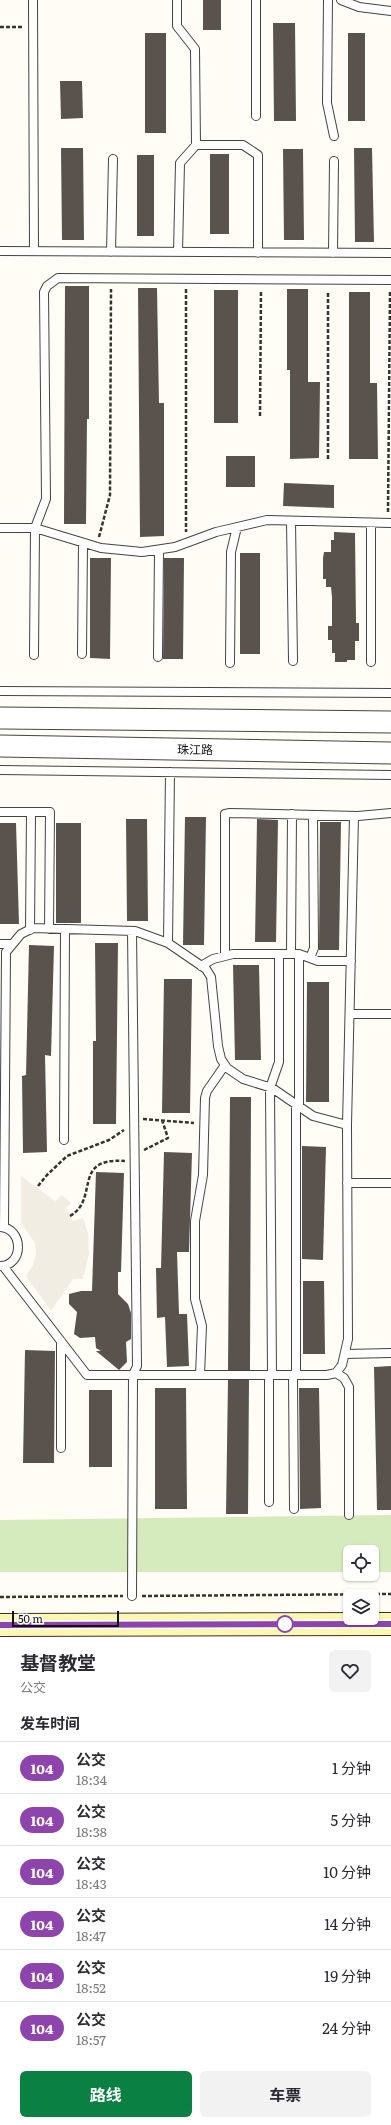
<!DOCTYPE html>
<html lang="zh">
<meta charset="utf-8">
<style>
:root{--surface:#fff;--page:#f2f2f3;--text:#2b2b33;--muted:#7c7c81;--line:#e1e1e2;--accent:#0b8043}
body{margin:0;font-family:Literata,"Noto Sans SC",serif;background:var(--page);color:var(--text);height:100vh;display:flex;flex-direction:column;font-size:15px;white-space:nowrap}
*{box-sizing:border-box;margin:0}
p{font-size:13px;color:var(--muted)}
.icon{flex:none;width:22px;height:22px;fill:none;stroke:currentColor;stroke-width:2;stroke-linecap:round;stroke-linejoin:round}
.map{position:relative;height:1637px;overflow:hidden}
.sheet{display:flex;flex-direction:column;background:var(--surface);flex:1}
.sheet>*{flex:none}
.badge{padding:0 8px;border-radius:13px;font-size:14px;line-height:26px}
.fabs{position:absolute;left:343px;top:1545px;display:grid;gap:8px}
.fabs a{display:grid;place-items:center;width:36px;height:36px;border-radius:6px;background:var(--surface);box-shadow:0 1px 3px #0004;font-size:20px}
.scale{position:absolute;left:12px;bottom:10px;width:107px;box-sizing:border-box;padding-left:4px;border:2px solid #111;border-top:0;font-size:11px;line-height:14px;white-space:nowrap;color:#111;-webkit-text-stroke:3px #fff;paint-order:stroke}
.map>.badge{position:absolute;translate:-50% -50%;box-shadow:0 0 0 2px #fff}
h2{padding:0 20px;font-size:15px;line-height:36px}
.round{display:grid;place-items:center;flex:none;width:42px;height:42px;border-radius:6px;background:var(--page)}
.headline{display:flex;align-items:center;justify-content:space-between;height:68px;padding:0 20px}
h1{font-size:19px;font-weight:700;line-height:30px}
.primary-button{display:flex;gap:8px;margin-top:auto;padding:8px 20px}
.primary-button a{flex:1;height:46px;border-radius:6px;background:var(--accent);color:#fff;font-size:16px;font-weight:700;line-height:46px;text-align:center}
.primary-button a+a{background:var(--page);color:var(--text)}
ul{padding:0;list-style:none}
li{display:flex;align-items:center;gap:12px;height:52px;padding:0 20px;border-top:1px solid var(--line)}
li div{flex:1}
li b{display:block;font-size:15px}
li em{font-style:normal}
li .badge{min-width:44px;font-weight:700;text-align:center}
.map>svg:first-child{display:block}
.green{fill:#d5ebbd}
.plaza{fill:#f1ede2}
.building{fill:#5a524d}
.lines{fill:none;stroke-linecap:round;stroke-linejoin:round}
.service-casing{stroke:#444;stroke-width:10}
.tertiary-casing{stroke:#444;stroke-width:23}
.secondary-casing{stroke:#333;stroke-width:24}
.path{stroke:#333;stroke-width:2.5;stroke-dasharray:4 2;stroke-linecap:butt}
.service{stroke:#fff;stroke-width:8}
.tertiary{stroke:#fff;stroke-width:21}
.secondary{stroke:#fff6b0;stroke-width:22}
.line-casing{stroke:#fff;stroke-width:9}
.line{stroke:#8e44ad;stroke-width:6}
.stop-dot{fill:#fff;stroke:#8e44ad;stroke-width:2}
.labels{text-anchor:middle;stroke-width:4;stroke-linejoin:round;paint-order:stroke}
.street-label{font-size:12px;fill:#111;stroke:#fff}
</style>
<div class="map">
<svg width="391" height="1637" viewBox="0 0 391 1637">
<rect width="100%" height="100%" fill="#fffdf5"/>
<path class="green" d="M391,1515V1572H372V1552H350V1572H0V1520Z"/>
<path class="plaza" d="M21,1176L55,1201L62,1195L71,1203L66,1208L73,1221L83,1218L88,1233L89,1253L83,1279H73L51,1311L26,1276L33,1265L36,1254L35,1243L21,1223Z"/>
<path class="building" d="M203,0H221V30H203Z
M273,23H295L296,121H274Z
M145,33H166V133H145Z
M348,33H365V121H348Z
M60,81H82L83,118L61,119Z
M61,148H83L84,240H62Z
M354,148H372L374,242H355Z
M283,149H303L304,240H284Z
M210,154H229V234H210Z
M137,155H154V236H137Z
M65,286H89V419H87L86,524H64Z
M138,288H157L159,403H164V536L140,537Z
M287,289H308V382H320L319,458L290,459V370H287Z
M214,290H238V423H214Z
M349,292H370V383H377L378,459H349Z
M226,456H255V487H226Z
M284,483L334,485V508L283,506Z
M334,532L355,533L356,623H359V641H355V660H347V662H335V653H332V640H328V626H332V597L331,587H326V579H323V558L324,552H331V540H334Z
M240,553H260V654H240Z
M90,558H111L110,659L90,658Z
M164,558H184L183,659H163Z
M185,817H206L204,945H183Z
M126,819H147L148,921H127Z
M257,819L278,820L276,942H255Z
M320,822H341L339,950H319Z
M0,823H16L19,924H0Z
M56,823H81V923H56Z
M95,943H118L116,1124H93V1041H96Z
M29,945L54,946L51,1056L45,1055L47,1152L23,1153L22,1076L26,1075Z
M233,965H259L261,1060H235Z
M164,979H192L190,1113H162Z
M307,982H329V1102H306Z
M230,1097H251L250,1370H228Z
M302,1146L326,1147L323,1260L302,1259Z
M164,1152L192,1153L189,1252H177L179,1314H187L189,1366L167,1367L165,1317L157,1318L156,1268H161Z
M96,1172L124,1173L121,1272H118V1294L128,1304L131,1313V1339L126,1342L127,1362L119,1370L96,1351H101L96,1348L95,1337L80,1338L74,1334L77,1312L69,1304V1294L81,1291H92Z
M303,1281H324L325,1354H303Z
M25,1350L55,1351L54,1463H23Z
M391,1366V1510H377L374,1367Z
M228,1380H249L248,1514H226Z
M155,1388H186L187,1509H155Z
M299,1388H319L321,1508L300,1509Z
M89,1390H112V1467H89Z"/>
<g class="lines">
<defs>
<path id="service" d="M33,0L34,251
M177,0V26L195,49L196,145L180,163L178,252
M256,0V116
M328,0L327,103L334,136
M341,0L359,7L391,11
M196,145H243L258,155V253
M0,251L391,253
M111,252L113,159
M333,253L334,161
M291,521L293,661
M371,523V662
M0,528H35L101,548L142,552L175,547L216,532L267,520L391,523
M82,654L83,543
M34,655L35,528L46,499L44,292L47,286L58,278L391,280
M158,657L159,550
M230,663L231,552L237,527
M0,691L391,693
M0,770L391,775
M0,812H50L49,929
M30,930L31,812
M168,943L170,772
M0,944H11
M291,954L292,814
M299,954V1107
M225,955V814L230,813L358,816L391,813
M310,958L314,948L313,815
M201,966L213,959L233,954H299L318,961H351
M350,1014H391
M296,1104V1375
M64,1140L65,929
M347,1183H391
M0,1227C24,1228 24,1266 0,1266
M4,1227L6,952L21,934L33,928L135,931L168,943L206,969L211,977L218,1046L221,1059L227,1068L243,1079L272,1088L313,1116L347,1125
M3,1266L87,1375H327L336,1373L342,1365L348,1339L347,1125L354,816
M61,1341V1448
M345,1354L391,1353
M336,1373L344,1378L349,1387V1515
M200,1375L202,1326L195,1299V1221L203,1175L205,1098L207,1091L225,1065
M269,1375V1502
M272,1375L270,1088L279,1062V954
M293,1375L294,1509
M132,1596L133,1375L137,1366C136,1221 133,1076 132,931"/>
<path id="tertiary" d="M0,718L391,722
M0,746L391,753"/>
<path id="secondary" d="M0,1625L391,1624"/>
</defs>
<use href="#service" class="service-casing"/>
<use href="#tertiary" class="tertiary-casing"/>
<use href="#secondary" class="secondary-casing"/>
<path class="path" d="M0,27H23
M186,289V532
M260,416L261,290
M328,459V291
M388,512L390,291
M99,537L110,495L111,289
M143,1119L194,1123
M144,1150L168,1138L162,1120
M38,1186L47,1175L67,1156L109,1140L124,1130
M70,1216C100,1199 71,1157 125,1161
M142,1596L391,1594
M0,1597L123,1596"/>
<use href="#service" class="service"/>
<use href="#tertiary" class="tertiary"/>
<use href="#secondary" class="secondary"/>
</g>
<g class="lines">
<defs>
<path id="line" d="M0,1625L391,1624"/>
</defs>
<use href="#line" class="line-casing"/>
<use href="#line" class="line"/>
</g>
<circle class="stop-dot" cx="285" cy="1624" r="8"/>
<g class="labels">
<g class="street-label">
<text transform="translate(195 750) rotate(1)" y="4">珠江路</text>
</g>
</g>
</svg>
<div class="fabs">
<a><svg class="icon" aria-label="locate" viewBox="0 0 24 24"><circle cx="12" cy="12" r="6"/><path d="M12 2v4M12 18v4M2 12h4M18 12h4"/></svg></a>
<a><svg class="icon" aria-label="layers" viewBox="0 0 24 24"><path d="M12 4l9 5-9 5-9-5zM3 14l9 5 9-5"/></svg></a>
</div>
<div class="scale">50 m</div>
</div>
<section class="sheet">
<div class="headline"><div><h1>基督教堂</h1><p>公交</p></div><a class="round"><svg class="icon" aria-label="heart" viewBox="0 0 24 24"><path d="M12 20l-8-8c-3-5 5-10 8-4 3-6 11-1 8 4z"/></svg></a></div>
<h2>发车时间</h2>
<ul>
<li><span class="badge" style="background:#8e44ad;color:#fff">104</span><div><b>公交</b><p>18:34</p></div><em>1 分钟</em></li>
<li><span class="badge" style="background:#8e44ad;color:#fff">104</span><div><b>公交</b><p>18:38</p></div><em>5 分钟</em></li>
<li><span class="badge" style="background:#8e44ad;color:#fff">104</span><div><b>公交</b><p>18:43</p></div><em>10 分钟</em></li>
<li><span class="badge" style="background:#8e44ad;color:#fff">104</span><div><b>公交</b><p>18:47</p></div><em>14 分钟</em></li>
<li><span class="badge" style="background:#8e44ad;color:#fff">104</span><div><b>公交</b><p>18:52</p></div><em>19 分钟</em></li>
<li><span class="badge" style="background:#8e44ad;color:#fff">104</span><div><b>公交</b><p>18:57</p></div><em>24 分钟</em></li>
</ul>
<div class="primary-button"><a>路线</a><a>车票</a></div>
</section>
